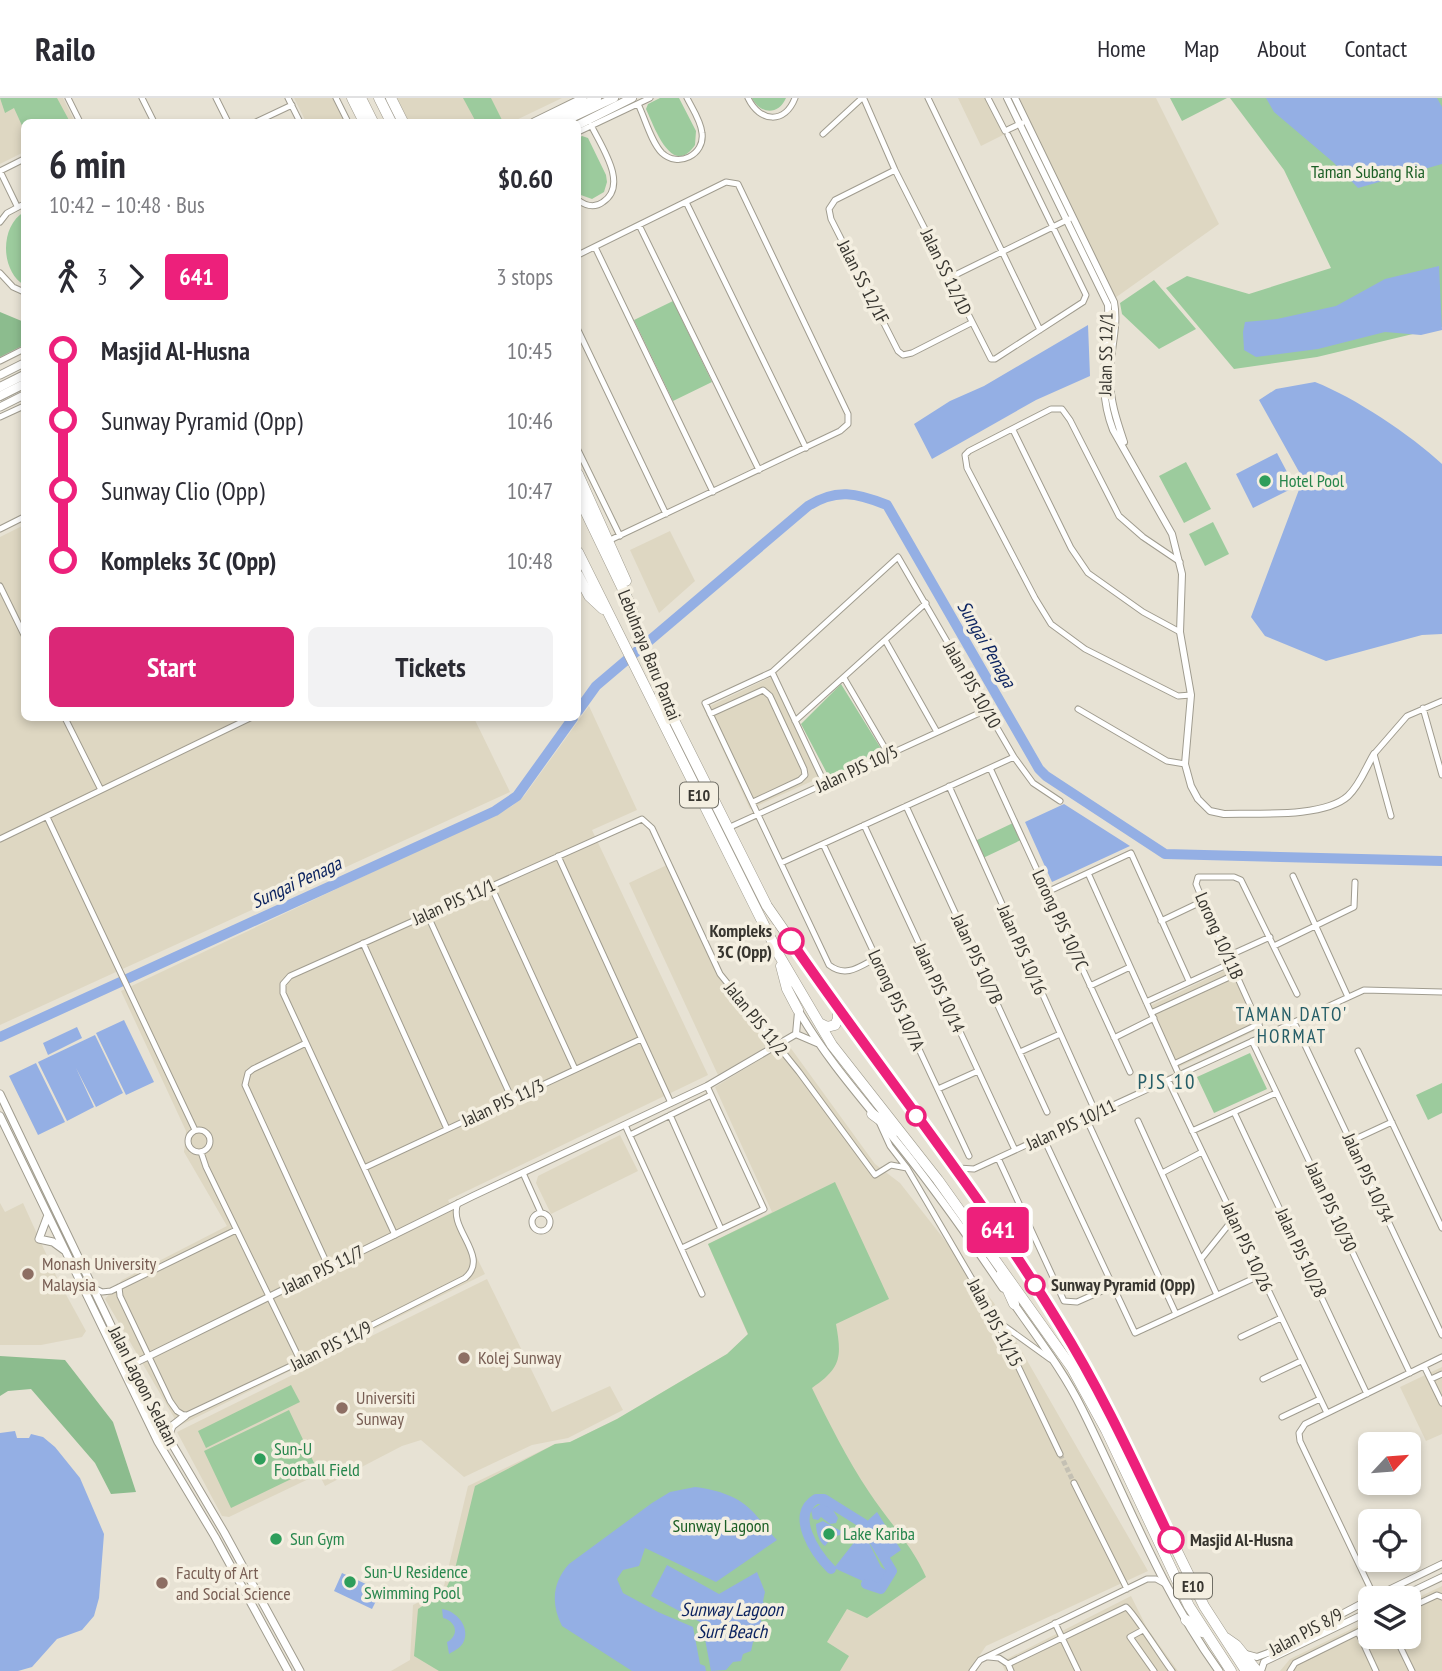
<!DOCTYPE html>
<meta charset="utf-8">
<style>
:root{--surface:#fff;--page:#f2f2f3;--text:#2b2b33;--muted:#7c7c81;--line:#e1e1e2;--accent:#db2777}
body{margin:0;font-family:"PT Sans Narrow",sans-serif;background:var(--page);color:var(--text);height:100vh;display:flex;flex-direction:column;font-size:26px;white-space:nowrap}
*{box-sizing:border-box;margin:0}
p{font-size:23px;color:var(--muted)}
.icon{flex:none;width:38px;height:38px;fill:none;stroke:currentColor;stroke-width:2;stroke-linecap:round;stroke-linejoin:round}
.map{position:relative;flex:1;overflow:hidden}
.details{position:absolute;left:21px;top:21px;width:560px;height:602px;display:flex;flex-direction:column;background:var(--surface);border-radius:10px;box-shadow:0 4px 10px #0003}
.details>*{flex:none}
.badge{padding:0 14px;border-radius:5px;font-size:24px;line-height:46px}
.needle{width:46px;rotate:64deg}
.tools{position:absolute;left:1358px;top:1334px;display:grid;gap:14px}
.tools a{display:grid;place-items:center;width:63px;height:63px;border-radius:10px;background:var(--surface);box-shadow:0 4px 10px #0003;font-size:35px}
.map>.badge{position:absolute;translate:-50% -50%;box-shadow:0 0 0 4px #fff}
.legs{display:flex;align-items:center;gap:10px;height:77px;padding:0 28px;font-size:23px}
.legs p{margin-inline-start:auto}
.summary{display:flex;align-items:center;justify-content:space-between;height:119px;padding:0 28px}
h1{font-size:38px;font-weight:600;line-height:52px}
.button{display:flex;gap:14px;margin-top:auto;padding:14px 28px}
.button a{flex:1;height:80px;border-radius:10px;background:var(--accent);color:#fff;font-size:28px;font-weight:600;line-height:80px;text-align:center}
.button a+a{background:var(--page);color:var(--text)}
ul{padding:0 28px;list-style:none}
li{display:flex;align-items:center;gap:24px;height:70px;font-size:26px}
li i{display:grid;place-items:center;width:10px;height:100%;margin:0 9px;background:currentColor}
li i::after{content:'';width:18px;height:18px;margin:-9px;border:5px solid;border-radius:50%;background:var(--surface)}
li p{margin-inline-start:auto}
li:first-child i{background:linear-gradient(#0000 50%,currentColor 0)}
li:last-child i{background:linear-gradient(currentColor 50%,#0000 0)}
header{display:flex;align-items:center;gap:42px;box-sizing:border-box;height:98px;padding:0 35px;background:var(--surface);border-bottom:2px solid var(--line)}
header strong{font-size:33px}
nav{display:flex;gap:38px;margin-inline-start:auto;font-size:24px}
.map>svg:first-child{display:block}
.built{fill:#ded7c2}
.green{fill:#9ccb9d}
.forest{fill:#8cbc8e}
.water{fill:#94afe4}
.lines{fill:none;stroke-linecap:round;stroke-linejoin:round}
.river{stroke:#94afe4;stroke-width:10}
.minor-tunnel{stroke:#c4c0b3;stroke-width:5;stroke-dasharray:5 2.5;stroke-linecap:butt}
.minor-casing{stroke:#a09c8f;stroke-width:7}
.tertiary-casing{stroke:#a09c8f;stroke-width:8}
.secondary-casing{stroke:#a09c8f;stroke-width:9}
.primary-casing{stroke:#a09c8f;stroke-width:10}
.motorway-casing{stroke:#a09c8f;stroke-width:11}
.minor{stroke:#fff;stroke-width:5}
.tertiary{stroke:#fff;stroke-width:6}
.secondary{stroke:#fff;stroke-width:7}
.primary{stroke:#fff;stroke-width:8}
.motorway{stroke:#fff;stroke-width:10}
.line-1-casing{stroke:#fff;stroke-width:16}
.line-1{stroke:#ed207b;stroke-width:10}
.leisure-dot{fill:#2e9e5b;stroke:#f4efe1;stroke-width:2.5}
.stop-1-dot{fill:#fff;stroke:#ed207b;stroke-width:3.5}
.education-dot{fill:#8d6e63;stroke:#f4efe1;stroke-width:2.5}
.labels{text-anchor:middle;stroke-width:7;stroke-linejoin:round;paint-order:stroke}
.shield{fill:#f4efe1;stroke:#706e65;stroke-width:2}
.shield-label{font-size:16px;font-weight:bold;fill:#383630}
.park-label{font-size:18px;fill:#1b5f25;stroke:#f4efe1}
.street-label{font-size:18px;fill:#383630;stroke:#f4efe1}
.leisure-label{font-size:18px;fill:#27864d;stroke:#f4efe1;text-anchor:start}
.stop-label{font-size:18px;font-weight:bold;fill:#383630;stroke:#f4efe1;text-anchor:start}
.education-label{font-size:18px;fill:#785e54;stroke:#f4efe1;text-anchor:start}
.water-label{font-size:19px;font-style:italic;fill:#0a225f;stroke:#f4efe1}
.neighbourhood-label{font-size:19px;letter-spacing:2px;fill:#255d67;stroke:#f4efe1}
.quarter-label{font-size:21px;letter-spacing:2px;fill:#255d67;stroke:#f4efe1}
</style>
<header>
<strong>Railo</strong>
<nav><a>Home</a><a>Map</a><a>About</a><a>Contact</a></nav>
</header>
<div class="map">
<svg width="1442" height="1573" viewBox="0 0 1442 1573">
<rect width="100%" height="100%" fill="#e7e2d4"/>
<path class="built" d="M0,0H63L75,24H24V54L0,66Z
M294,0H333L345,24H306Z
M397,0H562L512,24H409Z
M958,0H988L1005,36L981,48Z
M1019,0H1156L1219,126L1115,200Z
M24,427V620H474L510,694L0,927V439Z
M670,433L695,483L659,515L630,452Z
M771,579L819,680L750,711L704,611Z
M589,608L637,712L592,732L708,977L448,1102L485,1176L179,1328L105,1201L122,1182L227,1128L184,1054L186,1033L121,893L512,708L524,698Z
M667,767L719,878L773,945L718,977L629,785Z
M1232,869L1261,930L1179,969L1150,908Z
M787,945L875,1066L900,1085L994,1205L1148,1473L986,1548L969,1573H391L410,1562L413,1507L443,1492L468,1388L555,1346L570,1344L617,1321L727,1256L748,1237L708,1146L772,1114L715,989Z
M620,1037L638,1073L551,1116L536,1085L538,1078Z
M0,1105L5,1114L23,1105L58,1182L86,1233L82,1239L41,1247H0Z
M487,1181L552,1314L610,1288L623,1312L568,1340L532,1347L464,1379L421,1342L402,1348L325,1388L319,1376L229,1419L222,1418L177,1334Z
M1442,1269V1336L1426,1343L1400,1289Z
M1442,1488V1573H1280L1290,1561L1370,1522V1538H1409V1504Z
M1131,1498L1147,1530L1178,1573H1005L1001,1564Z"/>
<path class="green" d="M0,0H57L70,24H24V32L14,10L5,15Z
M463,0H491L503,24H476Z
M660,0H679L696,33L695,47C672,81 654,28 646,11L648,6Z
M752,0H786C778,18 760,16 752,0Z
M1170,0H1227L1182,23Z
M1230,0H1442V229L1317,259L1234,271L1166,190L1187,178L1249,196L1331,170L1284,72Z
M582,38L588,40L606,77L607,84L604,94L592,101L578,96V40Z
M24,114V187C0,172 0,128 24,114Z
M1154,182L1196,231L1159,251L1122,216L1120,205Z
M673,203L712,284L673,303L634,222Z
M1186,364L1211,411L1184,425L1159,378Z
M1213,424L1229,456L1205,468L1189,436Z
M841,586L885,657L830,681L801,626Z
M1013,725L1021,742L983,760L975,743Z
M1250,955L1267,991L1214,1015L1197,979Z
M1442,985V1015L1428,1022L1416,997Z
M835,1084L889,1201L836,1226C842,1260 841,1270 812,1290C829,1325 847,1361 869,1394C888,1423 912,1447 926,1479L867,1520L847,1511L827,1544L849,1558L840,1573H439L414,1558L418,1511L445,1493L455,1471L475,1388L555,1346L570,1344L617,1321L727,1256L748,1236L708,1146Z
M291,1287L300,1304L206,1350L198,1333Z
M289,1312L316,1369L231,1410L204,1353Z"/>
<path class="forest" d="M0,214L24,224V247L0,259Z
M0,1258L65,1262L113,1324L136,1394L111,1396L95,1365L31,1291L8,1293L0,1298Z"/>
<path class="water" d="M1266,0H1437L1442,9V66L1358,90L1333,64L1274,14Z
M1439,168L1442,232L1421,237L1385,234L1318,251L1256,259L1244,252L1243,234L1245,224L1277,221L1336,208L1385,181Z
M1088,227L1090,278L1036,302L932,361L914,326L950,303L984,288Z
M1315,284C1354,299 1411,337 1442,366V536L1422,537L1326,563L1265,538L1251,519L1303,381L1259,302L1276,291Z
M1277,355L1295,389L1253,410L1236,376Z
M1064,706L1130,748L1052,784L1025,724Z
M124,922L154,984L126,997L96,935Z
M77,929L82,940L48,957L43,945Z
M95,937L123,995L96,1009L76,970L94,1009L67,1023L38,964Z
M36,965L65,1024L38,1037L9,978Z
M15,1333L17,1340H29L31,1336L43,1339L55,1349L80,1380L104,1436L99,1500L94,1518L82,1532L57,1541L32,1569L18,1573H0V1335Z
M695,1389C718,1392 739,1398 755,1416C763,1425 769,1434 777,1442L716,1484L645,1450L639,1468L623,1472L617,1481L623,1495L658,1514L693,1529L700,1566L705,1568L706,1573H632L562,1528C551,1506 552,1485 569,1466L652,1405L670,1394Z
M822,1405L831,1409L838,1420L836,1425L830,1426L821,1419L818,1422L813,1421L811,1412Z
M877,1414L901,1452L884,1464L864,1426Z
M823,1423L841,1433L840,1437L832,1439L825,1448C819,1444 816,1434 816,1426Z
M863,1433L881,1469L889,1474L878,1490L834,1470Z
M667,1467L719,1496L757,1474L765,1494L763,1503L766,1513L761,1522L763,1529L759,1533L760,1540L753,1544L751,1553L743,1556L741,1563L733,1564L726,1572L711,1573L702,1525L651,1498Z
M342,1475L381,1493L372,1511L334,1493Z
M442,1511C457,1513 471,1530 463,1545C460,1550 454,1553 449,1556L447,1544C460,1537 456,1523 443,1520Z"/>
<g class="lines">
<path class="river" d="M578,613L596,588L808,408C836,390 857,395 887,407L1039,671L1046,678L1165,756L1442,763
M0,939L495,713L517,698L573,620
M831,1471C816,1456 789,1417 816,1401H824L864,1426L892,1473L881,1491L866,1486"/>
<path class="minor-tunnel" d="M1060,1356L1074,1385"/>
<defs>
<path id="minor" d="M68,0L80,24
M142,0L154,24
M216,0L228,24
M288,0L300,24
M336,0L348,24
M748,0C760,25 785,26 795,0
M928,0L1040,232
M988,0L1005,33L1022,25
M864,1L895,72L991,261H995L1083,204L1086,197L1008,37
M638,6C645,20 651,44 662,55C678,70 705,57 702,35C701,23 692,10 687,0
M256,24L292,7
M578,34L650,0
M823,36L861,1H864
M895,72L835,102L829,111L831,121L898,253L903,257L912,255L971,225
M0,73L17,108
M0,73L24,61
M578,102C586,108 595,110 603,104C629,87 601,48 591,27
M686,104L806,350
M0,124L7,115L24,106
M639,127L759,372
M595,149L713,394
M578,157L726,84L738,86L848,316V326L840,333L608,443
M0,175L13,189L24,194
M949,180L1069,121
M578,232L666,416
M0,263L24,251
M0,319L24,308
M1013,332L1071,450L1088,475L1143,514L1180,534
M578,352L620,438
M0,431L24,419
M1180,464L1143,439L1119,418L1070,322L1062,311H1051L969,353L965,357L967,370L1035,500L1051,526L1085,551L1178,598L1191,597
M0,488L24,537
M885,542L937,634
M772,574L825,686
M844,580L889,657
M1423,610L1442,677
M1078,611L1167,663L1185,666
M710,616L763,592L770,598L804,671L805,677L800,682L753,704
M65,620L101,692
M795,623L926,505
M990,670L1130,974
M949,688L1096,1015
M906,708L1047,1014
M1391,718L1374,656L1407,618L1442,603
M47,719L195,1032
M864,727L1015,1052
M728,730L986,612
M0,741L250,620
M823,746L969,1058
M558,758L671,1005
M781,765L1014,659
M1088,775L1179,977
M1293,778L1348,899
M491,788L575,971
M1047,794L1131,755L1189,883
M427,816L512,1001
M1161,823L1203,803
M363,845L447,1031
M1274,848L1354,809L1355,784
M1228,858L1270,839
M876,860C859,869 846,880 829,867L705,605L772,574L898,459L1014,659L1033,685L1060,703
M1090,888L1130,869
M1146,904L1231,865
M1151,915L1236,876
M1294,924L1442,1237
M1264,938L1203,803L1196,786L1198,779H1234L1241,782L1297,896
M1114,940L1154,920
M1252,943L1410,1275
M306,945L253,971L248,975L245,987L329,1170
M1358,953L1442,1130
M1020,954L1060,936
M1174,966L1259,926
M1168,982L1327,1315
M938,991L978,973
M1234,1014L1367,1296
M670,1017L721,1131
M1086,1020L1176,1216
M1138,1023L1217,1197
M880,1026L890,1048L907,1070L996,1222L1060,1356
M625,1027L702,1196
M188 1043a11 11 0 1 1 22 0a11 11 0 1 1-22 0Z
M1192,1033L1276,995
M630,1037L711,997
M1043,1039L1135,1235L1261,1177
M1351,1043L1392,1024
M201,1054L206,1069L301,1264
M998,1060L1064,1203L1077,1204L1113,1188
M364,1070L641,941
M958,1070L974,1071L1364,892L1442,894
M523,1075L541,1115
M1162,1075L1202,1054
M532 1124a9 9 0 1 1 18 0a9 9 0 1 1-18 0Z
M395,1137L283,895V886L290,878L642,721L652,730L720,876L799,974L875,1077L891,1067L907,1070
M682,1150L764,1111L707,988
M1201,1161L1234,1120
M119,1189L120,1198L170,1303L177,1313L185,1318L293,1267L465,1180C491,1158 447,1131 458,1105
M94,1190L102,1194L111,1193L236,1132
M996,1222L1050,1261
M1241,1239L1281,1220
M1424,1268L1442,1305
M1263,1281L1301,1263
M1431,1281L1442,1276
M1282,1319L1320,1301
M1074,1385L1127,1491
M1375,1500L1300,1343L1299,1335L1305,1326L1442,1259
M1409,1510L1437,1497L1442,1499
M1055,1525L1078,1573
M1143,1532L1130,1539L1154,1573
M1358,1534L1376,1573
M1395,1538L1412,1573
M989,1559L999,1560L1008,1566
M972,1573L980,1562L1147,1481H1156L1167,1487
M1011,1573L1008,1566L1126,1509C1132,1512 1164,1563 1172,1573
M1290,1573L1295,1565L1370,1528"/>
<path id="tertiary" d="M1007,0L1108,207C1110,253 1095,285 1113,332L1172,436L1182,476L1180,534L1191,597L1185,666L1191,688L1198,701L1210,713L1224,716C1256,715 1324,720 1348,698C1360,687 1366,669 1374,656
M1015,0L1114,204C1119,229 1109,255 1110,280C1110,303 1117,323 1124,344
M796,936L817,945
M127,1269L473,1098L707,988L796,936L798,914
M1372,1500L1442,1466
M1398,1500L1442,1479
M1246,1556L1257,1559L1268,1555L1370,1501
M1261,1573L1264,1564L1370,1513"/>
<path id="secondary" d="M534,24L583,0
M0,277L24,265
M0,309L24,297
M798,912C832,971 878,1018 918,1071C948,1110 976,1150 1003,1190
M0,996L130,1267L168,1339L224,1434L300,1573
M0,1018L158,1344L215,1439L288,1573
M48,1117L39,1141L53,1144L64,1152
M1012,1203C1036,1238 1063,1272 1082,1311C1126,1399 1161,1493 1219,1573
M168,1339L172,1328L185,1318"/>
<path id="primary" d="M546,24L597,0
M563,24L614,0
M578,27L632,0
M0,289L24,277
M0,298L24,286"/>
<path id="motorway" d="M352,0L364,24
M361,0L373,24
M379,0L391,24
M391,0L403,24
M578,376L626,483
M578,398L629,504L666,606L767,808L838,910L969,1089L1059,1224L1093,1282L1204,1508L1246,1573
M578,454L779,857L832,947L938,1082L1072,1270L1106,1332L1189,1508L1231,1573
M578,477L589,498L603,511
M781,868L787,891L798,912
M819,925L827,929L835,927L838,921V911
M872,1016L895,1033
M1001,1177L1014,1206
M1186,1522L1202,1534
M1226,1540L1236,1547L1257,1573"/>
</defs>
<use href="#minor" class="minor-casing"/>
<use href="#tertiary" class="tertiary-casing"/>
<use href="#secondary" class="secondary-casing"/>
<use href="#primary" class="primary-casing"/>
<use href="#motorway" class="motorway-casing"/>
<use href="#minor" class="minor"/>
<use href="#tertiary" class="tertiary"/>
<use href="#secondary" class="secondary"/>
<use href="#primary" class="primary"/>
<use href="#motorway" class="motorway"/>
</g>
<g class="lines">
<defs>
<path id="line-1" d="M791,843C879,971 978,1092 1059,1225C1102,1294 1136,1369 1171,1442"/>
</defs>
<use href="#line-1" class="line-1-casing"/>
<use href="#line-1" class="line-1"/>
</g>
<g class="leisure-dot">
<circle cx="1265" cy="383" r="7"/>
<circle cx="260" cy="1361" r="7"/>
<circle cx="829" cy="1436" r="7"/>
<circle cx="276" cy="1441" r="7"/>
<circle cx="350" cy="1484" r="7"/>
</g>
<g class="stop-1-dot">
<circle cx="791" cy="843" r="12"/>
<circle cx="916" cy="1018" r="9"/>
<circle cx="1035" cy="1187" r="9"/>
<circle cx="1171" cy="1442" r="12"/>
</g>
<g class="education-dot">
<circle cx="28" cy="1176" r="7"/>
<circle cx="464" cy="1260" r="7"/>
<circle cx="342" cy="1310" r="7"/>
<circle cx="162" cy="1485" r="7"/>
</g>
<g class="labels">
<g class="shield">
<rect x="680" y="684.5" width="38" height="25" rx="5"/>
<rect x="1174" y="1475.5" width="38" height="25" rx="5"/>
</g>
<g class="shield-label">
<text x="699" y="703">E10</text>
<text x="1193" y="1494">E10</text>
</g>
<g class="park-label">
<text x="1368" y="80">Taman Subang Ria</text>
<text x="721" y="1434">Sunway Lagoon</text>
</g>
<g class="street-label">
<text transform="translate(946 174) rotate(64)" y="6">Jalan SS 12/1D</text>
<text transform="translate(863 184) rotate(63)" y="6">Jalan SS 12/1F</text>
<text transform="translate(1106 256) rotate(-89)" y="6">Jalan SS 12/1</text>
<text transform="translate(649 557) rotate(68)" y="6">Lebuhraya Baru Pantai</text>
<text transform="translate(972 587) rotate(60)" y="6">Jalan PJS 10/10</text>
<text transform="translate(857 671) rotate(-25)" y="6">Jalan PJS 10/5</text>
<text transform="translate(454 804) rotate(-24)" y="6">Jalan PJS 11/1</text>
<text transform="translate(1060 822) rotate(65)" y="6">Lorong PJS 10/7C</text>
<text transform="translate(1219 838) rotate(66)" y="6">Lorong 10/11B</text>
<text transform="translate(1022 852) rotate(66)" y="6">Jalan PJS 10/16</text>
<text transform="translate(977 861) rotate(65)" y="6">Jalan PJS 10/7B</text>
<text transform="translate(939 890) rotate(65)" y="6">Jalan PJS 10/14</text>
<text transform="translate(896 902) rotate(65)" y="6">Lorong PJS 10/7A</text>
<text transform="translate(756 921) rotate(51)" y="6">Jalan PJS 11/2</text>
<text transform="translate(503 1005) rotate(-25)" y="6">Jalan PJS 11/3</text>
<text transform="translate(1071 1027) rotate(-25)" y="6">Jalan PJS 10/11</text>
<text transform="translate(1368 1080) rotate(65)" y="6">Jalan PJS 10/34</text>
<text transform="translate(1331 1109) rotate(65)" y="6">Jalan PJS 10/30</text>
<text transform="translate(1247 1149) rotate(65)" y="6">Jalan PJS 10/26</text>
<text transform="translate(1301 1155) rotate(65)" y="6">Jalan PJS 10/28</text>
<text transform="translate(323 1172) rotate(-26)" y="6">Jalan PJS 11/7</text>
<text transform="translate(995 1225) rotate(62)" y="6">Jalan PJS 11/15</text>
<text transform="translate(331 1248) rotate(-27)" y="6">Jalan PJS 11/9</text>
<text transform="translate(143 1288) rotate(63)" y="6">Jalan Lagoon Selatan</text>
<text transform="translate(1306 1534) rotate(-28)" y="6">Jalan PJS 8/9</text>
</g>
<g class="leisure-label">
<text x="1279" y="389">Hotel Pool</text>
<text x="274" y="1357">Sun-U<tspan x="274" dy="21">Football Field</tspan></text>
<text x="843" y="1442">Lake Kariba</text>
<text x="290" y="1447">Sun Gym</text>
<text x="364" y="1480">Sun-U Residence<tspan x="364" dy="21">Swimming Pool</tspan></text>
</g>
<g class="stop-label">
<text x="772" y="839" text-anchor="end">Kompleks<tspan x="772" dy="21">3C (Opp)</tspan></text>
<text x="1051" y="1193">Sunway Pyramid (Opp)</text>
<text x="1190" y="1448">Masjid Al-Husna</text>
</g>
<g class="education-label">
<text x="42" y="1172">Monash University<tspan x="42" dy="21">Malaysia</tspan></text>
<text x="478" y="1266">Kolej Sunway</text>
<text x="356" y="1306">Universiti<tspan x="356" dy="21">Sunway</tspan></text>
<text x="176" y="1481">Faculty of Art<tspan x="176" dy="21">and Social Science</tspan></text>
</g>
<g class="water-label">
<text transform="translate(987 546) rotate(60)" y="7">Sungai Penaga</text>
<text transform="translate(296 784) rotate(-25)" y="7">Sungai Penaga</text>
<text x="732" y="1518">Sunway Lagoon<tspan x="732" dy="22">Surf Beach</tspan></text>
</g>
<g class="neighbourhood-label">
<text x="1292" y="923">TAMAN DATO'<tspan x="1292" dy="22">HORMAT</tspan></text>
</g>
<g class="quarter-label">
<text x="1167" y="991">PJS 10</text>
</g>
</g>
</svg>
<div class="tools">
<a><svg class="needle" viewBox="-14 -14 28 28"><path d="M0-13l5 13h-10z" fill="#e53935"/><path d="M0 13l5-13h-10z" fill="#7c7c81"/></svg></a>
<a><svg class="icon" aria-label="locate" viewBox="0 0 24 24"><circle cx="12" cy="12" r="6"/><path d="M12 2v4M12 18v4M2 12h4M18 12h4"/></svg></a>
<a><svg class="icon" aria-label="layers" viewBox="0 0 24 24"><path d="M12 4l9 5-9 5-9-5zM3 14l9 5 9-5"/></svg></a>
</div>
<b class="badge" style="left:998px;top:1132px;background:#ed207b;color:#fff">641</b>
<section class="details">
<div class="summary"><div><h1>6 min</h1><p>10:42 – 10:48 · Bus</p></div><b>$0.60</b></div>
<div class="legs"><svg class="icon" aria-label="walk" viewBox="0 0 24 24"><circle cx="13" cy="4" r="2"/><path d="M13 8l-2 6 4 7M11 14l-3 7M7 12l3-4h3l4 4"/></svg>3<svg class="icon" aria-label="forward" viewBox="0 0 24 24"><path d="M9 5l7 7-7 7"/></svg><b class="badge" style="background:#ed207b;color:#fff">641</b><p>3 stops</p></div>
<ul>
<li><i style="color:#ed207b"></i><b>Masjid Al-Husna</b><p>10:45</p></li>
<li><i style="color:#ed207b"></i><span>Sunway Pyramid (Opp)</span><p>10:46</p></li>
<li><i style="color:#ed207b"></i><span>Sunway Clio (Opp)</span><p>10:47</p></li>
<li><i style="color:#ed207b"></i><b>Kompleks 3C (Opp)</b><p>10:48</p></li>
</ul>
<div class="button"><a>Start</a><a>Tickets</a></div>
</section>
</div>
